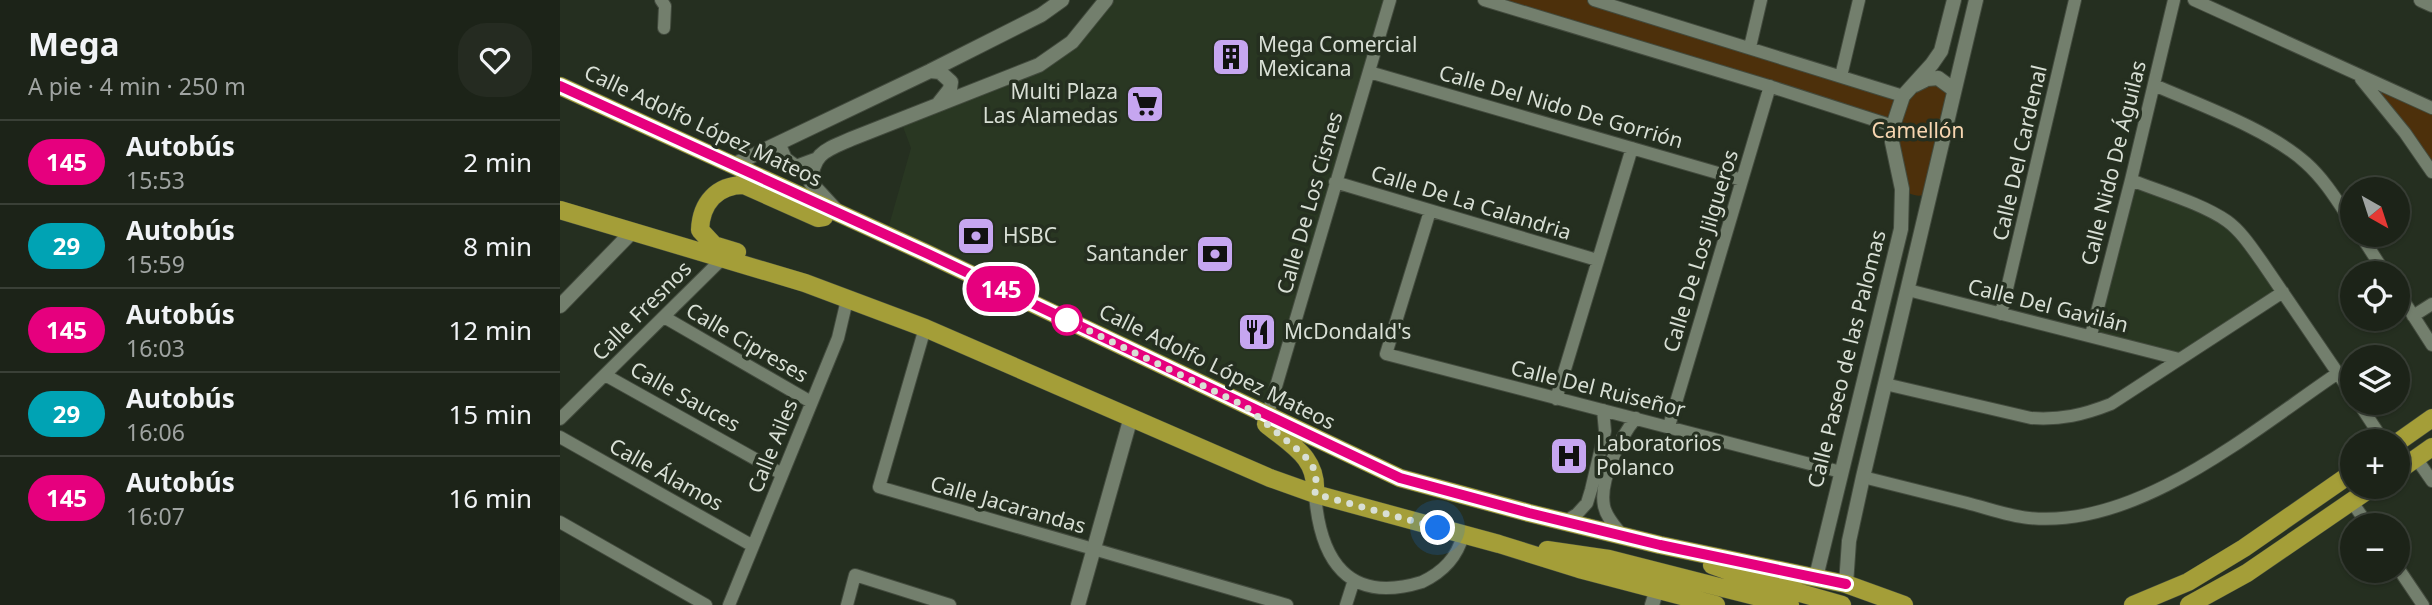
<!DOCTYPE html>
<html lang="es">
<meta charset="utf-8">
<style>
:root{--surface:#1c2318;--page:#252b21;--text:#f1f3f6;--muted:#a0a4a2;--line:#3a4037}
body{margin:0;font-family:"Noto Sans",sans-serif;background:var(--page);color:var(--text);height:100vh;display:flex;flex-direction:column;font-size:26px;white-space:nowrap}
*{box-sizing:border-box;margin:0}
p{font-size:23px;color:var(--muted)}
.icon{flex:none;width:38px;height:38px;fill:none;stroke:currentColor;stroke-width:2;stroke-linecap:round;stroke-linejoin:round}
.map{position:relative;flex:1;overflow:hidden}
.drawer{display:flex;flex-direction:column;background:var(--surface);width:560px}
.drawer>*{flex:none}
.badge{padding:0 14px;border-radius:23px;font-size:24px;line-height:46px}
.needle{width:46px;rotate:141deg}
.tools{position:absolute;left:1780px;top:177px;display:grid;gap:14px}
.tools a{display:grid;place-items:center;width:70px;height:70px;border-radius:50%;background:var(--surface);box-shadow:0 2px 5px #0004,0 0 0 2px var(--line);font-size:35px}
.you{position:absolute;width:35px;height:35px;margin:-18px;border:5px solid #fff;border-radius:50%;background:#1a73e8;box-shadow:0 0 0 10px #1a73e833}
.map>.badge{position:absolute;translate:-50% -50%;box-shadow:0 0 0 4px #fff}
.round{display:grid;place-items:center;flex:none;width:74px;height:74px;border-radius:28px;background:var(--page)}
.summary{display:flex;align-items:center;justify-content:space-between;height:119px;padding:0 28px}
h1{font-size:33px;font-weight:700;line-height:52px}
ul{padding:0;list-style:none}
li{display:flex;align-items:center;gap:21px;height:84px;padding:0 28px;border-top:2px solid var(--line)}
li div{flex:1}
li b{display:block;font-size:26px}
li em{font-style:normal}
li .badge{min-width:77px;font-weight:700;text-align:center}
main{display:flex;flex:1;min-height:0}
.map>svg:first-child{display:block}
.built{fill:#293722}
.green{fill:#4d300b}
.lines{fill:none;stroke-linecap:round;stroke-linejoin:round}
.minor-casing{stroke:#434b3e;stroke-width:14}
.tertiary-casing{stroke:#434b3e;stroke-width:16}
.primary-casing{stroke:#434b3e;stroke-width:19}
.minor{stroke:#737f6d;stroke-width:12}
.tertiary{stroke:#737f6d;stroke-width:14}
.primary{stroke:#a49e38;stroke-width:18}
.line-casing{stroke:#fff;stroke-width:16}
.line{stroke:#e6007e;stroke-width:10}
.walk{stroke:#d8dfd5;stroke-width:7;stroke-dasharray:0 12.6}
.stop-dot{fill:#fff;stroke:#e6007e;stroke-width:3.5}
.labels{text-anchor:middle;stroke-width:7;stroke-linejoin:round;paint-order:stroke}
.poi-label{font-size:21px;fill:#d8dfd5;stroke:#252f20;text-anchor:start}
.street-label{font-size:21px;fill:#d8dfd5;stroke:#252f20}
.park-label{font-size:21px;fill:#f8d6b1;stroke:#252f20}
</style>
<main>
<section class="drawer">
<div class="summary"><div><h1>Mega</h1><p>A pie · 4 min · 250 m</p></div><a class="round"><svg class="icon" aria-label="heart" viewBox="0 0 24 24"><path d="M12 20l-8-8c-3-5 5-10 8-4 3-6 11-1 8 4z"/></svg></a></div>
<ul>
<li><span class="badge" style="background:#e6007e;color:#fff">145</span><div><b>Autobús</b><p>15:53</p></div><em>2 min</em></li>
<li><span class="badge" style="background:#00a3b4;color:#fff">29</span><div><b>Autobús</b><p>15:59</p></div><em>8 min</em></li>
<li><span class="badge" style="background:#e6007e;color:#fff">145</span><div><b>Autobús</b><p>16:03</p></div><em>12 min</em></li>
<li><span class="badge" style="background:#00a3b4;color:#fff">29</span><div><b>Autobús</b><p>16:06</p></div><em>15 min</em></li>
<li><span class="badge" style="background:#e6007e;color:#fff">145</span><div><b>Autobús</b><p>16:07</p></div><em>16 min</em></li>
</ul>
</section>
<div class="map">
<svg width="1872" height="605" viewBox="0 0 1872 605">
<rect width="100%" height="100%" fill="#252f20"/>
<path class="built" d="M546,0H830L707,417L326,236L351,148L340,119L479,65Z
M1571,180L1668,221L1723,292L1619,359L1531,335Z
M994,441L1029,451L1024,469L989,460Z"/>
<path class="green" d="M924,0H1033L1343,95L1367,79L1393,89L1366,194C1357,198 1350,194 1342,189L1333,126Z
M1799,77L1872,108V172Z"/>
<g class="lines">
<defs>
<path id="minor" d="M101,0L105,6L104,28
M924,0L1212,87L1333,126
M1034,0L1343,96
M1634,0L1872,108
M1190,47L1201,0
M809,72L1182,180
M1281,76L1299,0
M1801,79L1845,133L1872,172
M1594,85C1640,105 1710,130 1746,163C1765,180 1778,202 1792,223
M1571,180C1601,192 1641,203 1667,221C1681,231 1692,248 1702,262L1792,394
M775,182L1037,260
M870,211L826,354L1281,472
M1800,234L1825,273
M1348,290L1619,359
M1838,292L1872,345
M1441,314L1515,0
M1853,316L1872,304
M104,317L251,402
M365,328L319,487L727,605
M1531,335L1571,180L1614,0
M45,375L222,474
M1325,384L1471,418C1501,420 1523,415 1551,404L1723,292
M996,399L1072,148
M1798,402L1817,431
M707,417L830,0
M0,419L161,260
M1109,426L1210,86
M0,437L193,546
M1856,458L1872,481
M1303,477C1338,486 1372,494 1407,503C1427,508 1448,516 1469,518C1578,529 1692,431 1778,373
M755,494C760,559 787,605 862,582C883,572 897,558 903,535
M1792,502L1808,525
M0,522L146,605
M1004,522L1017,514L1027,503L1031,490L1045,431L1043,410
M1062,535C1055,526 1046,517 1044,506C1039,481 1060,437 1076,418
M1838,568L1863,605
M169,605L278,338L287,300
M287,605L295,575L390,605
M786,605L793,583"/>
<path id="tertiary" d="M1861,0L1872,5
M370,71L380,72L391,82L390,89L379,103
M1355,85L1367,79L1378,78L1393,89
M219,145L225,159L236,167L255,160
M175,164L370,71L481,15L502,0
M275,209L251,183C252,153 266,150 291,139L479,65L512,42L546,0
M0,306L72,232
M1256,577L1341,229L1342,189L1332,142L1333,126L1343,96L1372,64L1381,51L1394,0
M1286,584L1289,541L1303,477L1416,0
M518,605L571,417
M1092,605L1097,589"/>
<path id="primary" d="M0,86L366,253L840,478L969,513L1100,545L1286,584L1344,605
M0,210L245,283L365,328L710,478L755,494L939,544L1019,569L1156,605
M177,252L154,245L140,230C141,203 157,185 184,185L258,218L264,217
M706,424C731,445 758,457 755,494
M1838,442L1872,418
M1838,471L1872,447
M987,550L1049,559L1230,605
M1152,565L1188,578L1282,605
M1573,605L1628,582L1684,548L1792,473
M1629,605L1687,573L1814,486"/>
</defs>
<use href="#minor" class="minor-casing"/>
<use href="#tertiary" class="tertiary-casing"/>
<use href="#primary" class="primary-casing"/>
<use href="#minor" class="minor"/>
<use href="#tertiary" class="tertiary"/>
<use href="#primary" class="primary"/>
</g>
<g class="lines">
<defs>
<path id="line" d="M0,86L366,253L840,478L969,513L1100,545L1286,584"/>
</defs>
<use href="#line" class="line-casing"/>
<use href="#line" class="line"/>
<path class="walk" d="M507,320L685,406L744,455L753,467L756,478L755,494L878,528"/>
</g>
<defs>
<symbol id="building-square" viewBox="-11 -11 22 22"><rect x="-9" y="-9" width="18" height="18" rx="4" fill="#c6a6f0" stroke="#252f20"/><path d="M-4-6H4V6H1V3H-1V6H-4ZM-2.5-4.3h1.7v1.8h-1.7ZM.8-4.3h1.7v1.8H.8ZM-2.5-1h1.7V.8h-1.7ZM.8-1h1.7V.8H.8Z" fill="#111"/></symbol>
<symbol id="supermarket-square" viewBox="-11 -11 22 22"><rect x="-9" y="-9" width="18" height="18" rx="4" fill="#c6a6f0" stroke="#252f20"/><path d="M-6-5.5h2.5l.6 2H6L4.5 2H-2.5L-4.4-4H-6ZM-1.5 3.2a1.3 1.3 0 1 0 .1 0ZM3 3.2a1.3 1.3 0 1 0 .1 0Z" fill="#111"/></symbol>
<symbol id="bank-square" viewBox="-11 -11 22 22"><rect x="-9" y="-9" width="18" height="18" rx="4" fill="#c6a6f0" stroke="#252f20"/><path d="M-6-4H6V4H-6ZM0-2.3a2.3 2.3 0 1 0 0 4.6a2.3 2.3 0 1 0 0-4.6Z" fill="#111"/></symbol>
<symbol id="restaurant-square" viewBox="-11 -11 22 22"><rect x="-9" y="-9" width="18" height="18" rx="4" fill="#c6a6f0" stroke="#252f20"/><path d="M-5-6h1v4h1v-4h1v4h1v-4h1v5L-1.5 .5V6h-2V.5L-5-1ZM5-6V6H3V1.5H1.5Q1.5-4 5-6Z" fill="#111"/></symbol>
<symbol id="hospital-square" viewBox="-11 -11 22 22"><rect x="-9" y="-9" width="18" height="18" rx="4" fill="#c6a6f0" stroke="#252f20"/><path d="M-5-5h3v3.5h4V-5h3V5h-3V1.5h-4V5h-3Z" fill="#111"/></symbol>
</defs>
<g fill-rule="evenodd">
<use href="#building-square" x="649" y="35" width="44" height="44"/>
<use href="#supermarket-square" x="563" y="82" width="44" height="44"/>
<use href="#bank-square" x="394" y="214" width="44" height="44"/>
<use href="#bank-square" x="633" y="232" width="44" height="44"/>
<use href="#restaurant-square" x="675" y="310" width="44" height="44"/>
<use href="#hospital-square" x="987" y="434" width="44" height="44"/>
</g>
<circle class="stop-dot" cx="507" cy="320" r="14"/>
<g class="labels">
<g class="poi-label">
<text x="698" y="52">Mega Comercial<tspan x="698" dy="24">Mexicana</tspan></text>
<text x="558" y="99" text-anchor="end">Multi Plaza<tspan x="558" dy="24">Las Alamedas</tspan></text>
<text x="443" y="243">HSBC</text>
<text x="628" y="261" text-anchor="end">Santander</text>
<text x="724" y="339">McDondald's</text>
<text x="1036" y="451">Laboratorios<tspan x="1036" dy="24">Polanco</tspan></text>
</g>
<g class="street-label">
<text transform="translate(1001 107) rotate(16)" y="7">Calle Del Nido De Gorrión</text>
<text transform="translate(143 126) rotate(25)" y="7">Calle Adolfo López Mateos</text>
<text transform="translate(1460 153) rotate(-77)" y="7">Calle Del Cardenal</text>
<text transform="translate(1554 163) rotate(-76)" y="7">Calle Nido De Águilas</text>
<text transform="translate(750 203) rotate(-74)" y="7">Calle De Los Cisnes</text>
<text transform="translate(911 203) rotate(17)" y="7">Calle De La Calandria</text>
<text transform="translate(1141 251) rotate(-73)" y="7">Calle De Los Jilgueros</text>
<text transform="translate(1488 306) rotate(14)" y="7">Calle Del Gavilán</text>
<text transform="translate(82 311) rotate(-45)" y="7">Calle Fresnos</text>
<text transform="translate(187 343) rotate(30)" y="7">Calle Cipreses</text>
<text transform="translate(1287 359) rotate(-76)" y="7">Calle Paseo de las Palomas</text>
<text transform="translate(657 367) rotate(26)" y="7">Calle Adolfo López Mateos</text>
<text transform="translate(1038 389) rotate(14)" y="7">Calle Del Ruiseñor</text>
<text transform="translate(125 397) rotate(29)" y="7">Calle Sauces</text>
<text transform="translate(213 446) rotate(-68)" y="7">Calle Ailes</text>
<text transform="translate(106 475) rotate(29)" y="7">Calle Álamos</text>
<text transform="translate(448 505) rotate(16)" y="7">Calle Jacarandas</text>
</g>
<g class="park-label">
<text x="1358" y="138">Camellón</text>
</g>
</g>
</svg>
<div class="tools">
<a><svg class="needle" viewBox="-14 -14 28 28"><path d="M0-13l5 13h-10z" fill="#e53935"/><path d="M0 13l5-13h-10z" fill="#a0a4a2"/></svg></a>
<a><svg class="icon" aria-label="locate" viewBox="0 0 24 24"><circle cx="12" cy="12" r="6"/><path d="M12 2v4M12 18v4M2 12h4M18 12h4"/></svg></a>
<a><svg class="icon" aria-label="layers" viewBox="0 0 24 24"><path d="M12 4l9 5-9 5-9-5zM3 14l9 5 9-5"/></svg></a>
<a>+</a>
<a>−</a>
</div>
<div class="you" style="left:878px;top:528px"></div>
<b class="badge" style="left:441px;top:289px;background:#e6007e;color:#fff">145</b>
</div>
</main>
